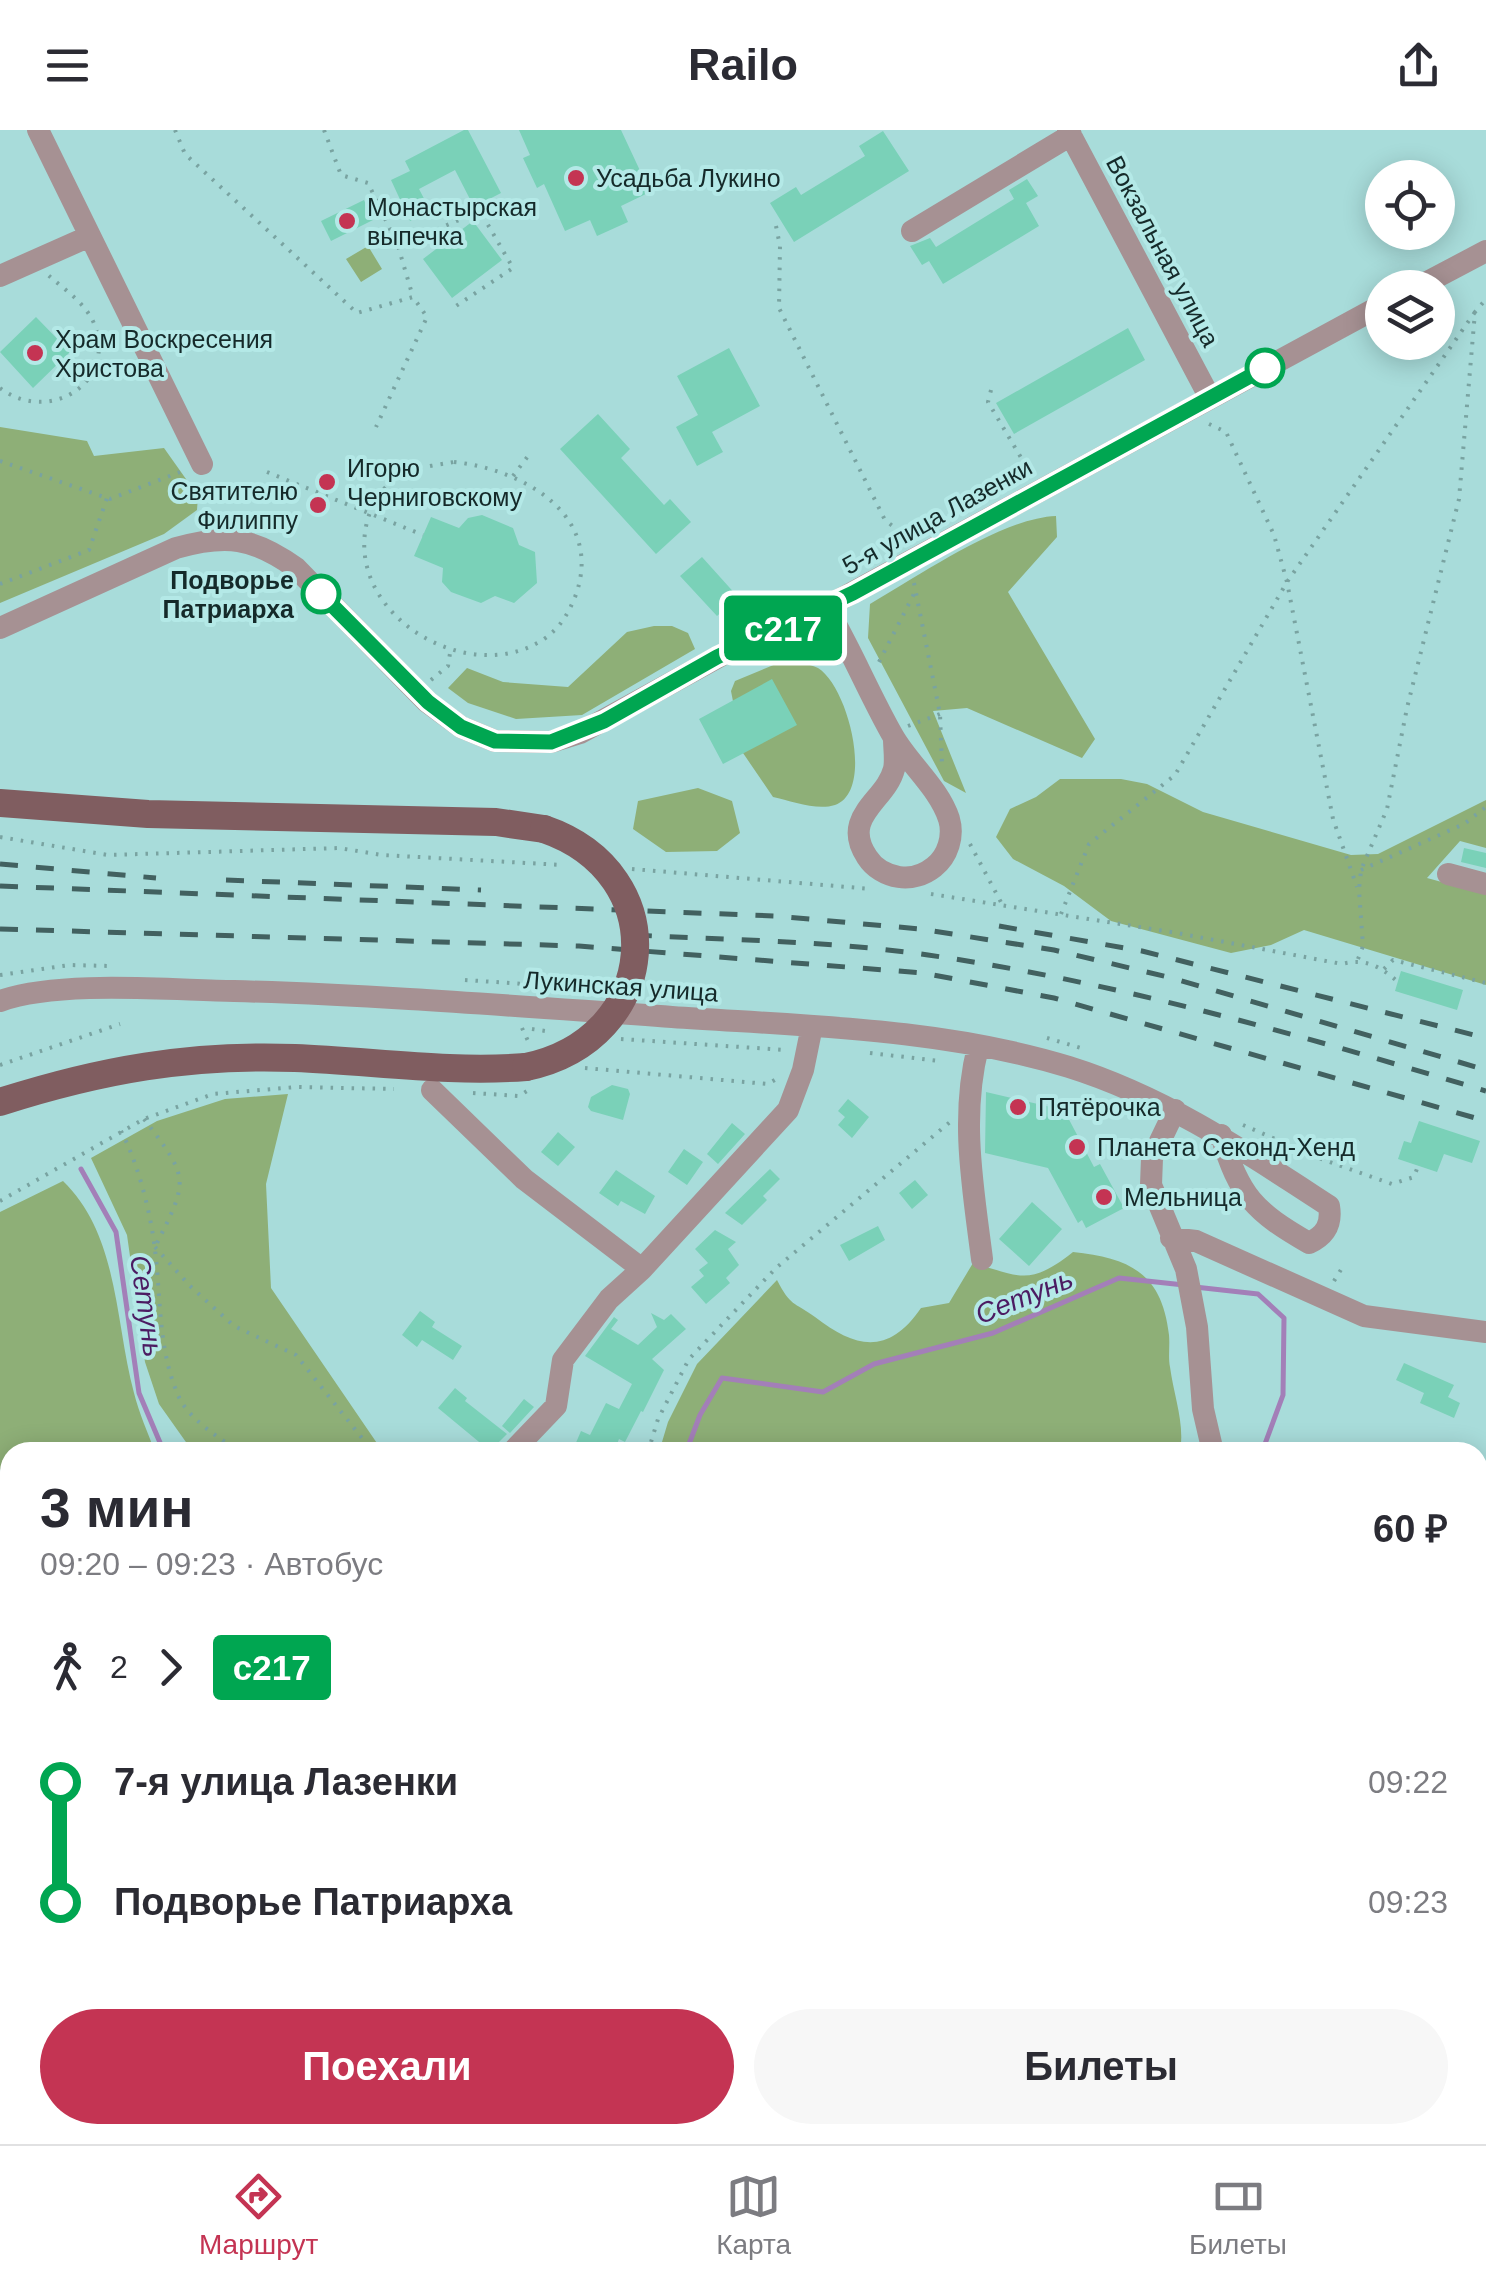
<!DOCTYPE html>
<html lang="ru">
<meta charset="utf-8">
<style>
:root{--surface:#fff;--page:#f7f7f7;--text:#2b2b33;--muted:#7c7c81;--line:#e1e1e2;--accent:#c43453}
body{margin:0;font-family:Helvetica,sans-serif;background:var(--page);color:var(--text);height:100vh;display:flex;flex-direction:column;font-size:38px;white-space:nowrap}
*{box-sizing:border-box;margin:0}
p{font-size:32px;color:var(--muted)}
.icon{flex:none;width:55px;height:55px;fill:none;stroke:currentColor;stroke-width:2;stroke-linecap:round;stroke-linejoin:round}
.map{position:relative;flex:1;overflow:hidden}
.drawer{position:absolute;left:0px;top:1312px;width:1488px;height:702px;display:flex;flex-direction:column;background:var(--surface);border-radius:30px 30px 0 0;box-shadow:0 5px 25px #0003}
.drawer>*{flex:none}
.badge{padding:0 20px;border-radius:8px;font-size:35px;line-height:65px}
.tools{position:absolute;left:1365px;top:30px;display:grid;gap:20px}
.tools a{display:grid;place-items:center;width:90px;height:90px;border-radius:50%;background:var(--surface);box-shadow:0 5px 25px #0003;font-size:50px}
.map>.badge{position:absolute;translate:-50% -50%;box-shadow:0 0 0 5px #fff}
.legs{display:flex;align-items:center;gap:15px;height:110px;padding:0 40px;font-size:32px}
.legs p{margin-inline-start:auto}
.headline{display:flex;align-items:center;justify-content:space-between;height:170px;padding:0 40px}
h1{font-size:55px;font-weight:800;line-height:75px}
.button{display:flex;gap:20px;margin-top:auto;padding:20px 40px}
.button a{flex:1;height:115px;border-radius:60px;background:var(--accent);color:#fff;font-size:40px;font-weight:800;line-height:115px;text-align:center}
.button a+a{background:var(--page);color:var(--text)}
ul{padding:0 40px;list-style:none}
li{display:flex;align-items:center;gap:35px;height:120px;font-size:38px}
li i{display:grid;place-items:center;width:15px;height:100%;margin:0 12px;background:currentColor}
li i::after{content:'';width:25px;height:25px;margin:-12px;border:8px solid;border-radius:50%;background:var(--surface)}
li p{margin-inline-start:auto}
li:first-child i{background:linear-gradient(#0000 50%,currentColor 0)}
li:last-child i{background:linear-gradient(currentColor 50%,#0000 0)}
header{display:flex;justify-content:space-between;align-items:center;height:130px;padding:0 40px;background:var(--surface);font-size:45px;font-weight:800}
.tabs{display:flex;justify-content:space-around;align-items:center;height:140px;border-top:2px solid var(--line);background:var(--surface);font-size:28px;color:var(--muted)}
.tabs a{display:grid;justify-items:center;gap:5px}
.tabs .selected{color:var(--accent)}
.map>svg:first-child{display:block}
.green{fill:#8eaf77}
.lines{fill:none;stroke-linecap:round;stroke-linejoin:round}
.stream{stroke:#a37fb8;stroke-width:5}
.building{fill:#7ad1b8}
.path{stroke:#79a3a1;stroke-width:4;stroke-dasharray:2.5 8;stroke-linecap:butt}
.minor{stroke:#a69193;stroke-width:22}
.major{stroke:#805d60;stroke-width:28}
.rail{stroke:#426160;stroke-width:5;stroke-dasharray:18 18;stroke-linecap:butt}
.major-bridge{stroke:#805d60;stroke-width:28}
.line-1-casing{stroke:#fff;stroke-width:22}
.line-1{stroke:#00a651;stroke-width:15}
.poi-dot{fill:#c43453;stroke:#b4e9e7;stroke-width:4}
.stop-1-dot{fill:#fff;stroke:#00a651;stroke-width:5}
.labels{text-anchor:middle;stroke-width:8;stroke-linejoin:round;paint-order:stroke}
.poi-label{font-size:25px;fill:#152a2a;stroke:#b4e9e7;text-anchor:start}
.street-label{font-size:25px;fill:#152a2a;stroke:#b4e9e7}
.stop-label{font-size:25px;font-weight:bold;fill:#152a2a;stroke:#b4e9e7;text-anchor:end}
.water-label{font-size:28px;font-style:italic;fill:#4c1c62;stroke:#b4e9e7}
</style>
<header><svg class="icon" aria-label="menu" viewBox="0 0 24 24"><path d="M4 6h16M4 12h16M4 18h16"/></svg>Railo<svg class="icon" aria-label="share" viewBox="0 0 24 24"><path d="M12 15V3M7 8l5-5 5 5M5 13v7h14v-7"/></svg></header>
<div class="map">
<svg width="1486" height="2014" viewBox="0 0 1486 2014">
<rect width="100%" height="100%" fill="#a8dcda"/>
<path class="green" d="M368,116L382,139L361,152L346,129Z
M0,297L87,311L94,326L164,318L198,366L197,380L164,404L0,473Z
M1056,386L1057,407L1008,462L1095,609L1082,628L967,578L933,581L966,663L944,651L868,508L870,474C919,446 1002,388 1056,386Z
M654,496H672L688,503L695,519L582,585L516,589L468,573L448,558L467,538L503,552L568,557L627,502Z
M788,529C797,532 809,534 818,538C848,556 875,661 835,675C817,681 791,671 773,667L743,623L731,561L735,551Z
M1060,649H1121L1147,654L1203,682L1351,725L1378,724L1486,670V718L1460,711L1427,748L1486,764V855L1304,800L1271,815L1231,823L1111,791L1064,756L1013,729L996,707L1010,679L1036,667Z
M698,658L732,671L740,703L717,721L666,722L633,699L638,671Z
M288,964L266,1054L271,1158L383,1322H193L159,1274L145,1232L127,1105L91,1028L157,991L225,969Z
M63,1051C119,1105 115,1193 134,1263C139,1283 148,1303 155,1322H10V1347L0,1339V1082Z
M1073,1122C1131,1128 1162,1144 1169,1205C1170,1216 1168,1227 1170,1237C1174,1267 1185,1293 1180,1322H659L668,1292L697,1234L777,1150C791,1177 793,1171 815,1187C856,1219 889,1225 921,1178L949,1173L973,1133C1021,1147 1030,1156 1073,1122Z"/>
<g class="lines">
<path class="stream" d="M81,1039L116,1102L139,1263L164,1322
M1195,1157L1258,1164L1284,1188L1283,1265L1262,1322
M686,1322L700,1285L722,1248L823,1262L874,1234L993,1203L1119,1148L1184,1155
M1478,1414L1486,1416"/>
</g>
<path class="building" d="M464,0H468L501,63L474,77L455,40L419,59L430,80L410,91L391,50L410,41L405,31Z
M519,0H621L650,62L621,76L628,92L597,106L590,90L565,101L544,54L537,58L523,28L530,25Z
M883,1L909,41L794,112L770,73L796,57L801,65L865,26L859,16Z
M1027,49L1038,66L1026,73L1039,96L943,154L929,131L922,135L910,116L930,108L936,117L1014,69L1009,60Z
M364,70L373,90L331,111L321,91Z
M473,91L502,130L452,168L423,129Z
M36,187L70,222L33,258L0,222Z
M1128,198L1145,230L1014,304L996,273Z
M729,218L760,276L712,302L723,322L697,336L676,297L698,285L677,246Z
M598,284L630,319L621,328L664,375L670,369L691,392L656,424L560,319Z
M482,385L513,398L519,415L535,422L537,453L514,473L495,466L481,473L451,462L442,452L443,438L414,426L431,387L459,398L468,388Z
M702,427L738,467L717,486L680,446Z
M772,549L797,595L723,634L699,589Z
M1464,718L1486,723V738L1461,732Z
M1401,841L1463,860L1457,880L1395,861Z
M612,955L628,959L630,964L623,990L591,981L588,977L591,967Z
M986,962L1064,980L1094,1037L1100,1034L1124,1078L1086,1098L1082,1090L1078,1093L1048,1038L985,1023Z
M848,969L869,987L852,1008L838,995L845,987L838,981Z
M1419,991L1480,1011L1472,1033L1444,1024L1437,1042L1398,1029L1404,1011L1411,1013Z
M732,993L745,1004L718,1034L707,1024Z
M558,1002L575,1017L558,1036L541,1022Z
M684,1019L703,1032L687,1055L668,1042Z
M770,1039L780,1049L763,1066L767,1070L742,1095L725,1083Z
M616,1040L655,1066L645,1084L621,1071L618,1076L599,1063Z
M915,1050L928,1065L912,1079L899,1063Z
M1032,1072L1062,1099L1029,1136L999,1109Z
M878,1096L885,1110L849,1131L840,1115Z
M715,1100L736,1112L728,1119L739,1135L726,1148L730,1153L706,1174L691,1157L704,1146L699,1140L708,1133L695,1119Z
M420,1181L435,1192L432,1197L462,1216L453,1230L422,1210L417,1217L402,1205Z
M651,1183L664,1190L671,1184L686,1199L652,1229L664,1240L643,1282L641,1281L625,1312L619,1309L614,1322H572L581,1301L590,1305L606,1273L619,1279L632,1254L585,1226L614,1187L618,1190L611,1199L638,1215L657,1197Z
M1404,1233L1454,1255L1448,1267L1460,1273L1454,1288L1420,1273L1424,1263L1396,1250Z
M455,1258L467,1268L465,1271L507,1304L490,1321L438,1278Z
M524,1269L534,1277L510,1303L502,1296Z"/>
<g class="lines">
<path class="path" d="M175,0L185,24L357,183L413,167L427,187L376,297
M324,0L341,45L368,53L398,116L413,167
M776,96L780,116L779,178L885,390L909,409
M398,116L480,81L513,138L453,178
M0,258C47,294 116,255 95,196C87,174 65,160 48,145
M991,260L988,272L1029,341
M1209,294L1226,302L1274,405L1287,452L1333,689L1357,757
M0,331L110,369L180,342
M454,332C522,339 606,385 575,467C568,484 560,498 544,509C469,559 344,485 367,392C372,372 384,354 402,345C417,337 437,335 454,332Z
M267,342L423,405
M513,346L531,322
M914,453L940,584L942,636
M0,454L89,420L107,368
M879,532L916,460
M431,550L448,536L451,517
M908,596L940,584
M0,707L108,725L339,718L382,725L563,735
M970,714L1003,776
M632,739L872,759
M1361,740L1464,694L1486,677
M931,764L1177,803L1342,834C1365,828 1380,836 1398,852
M1061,784L1089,714L1175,645L1287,452L1475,182
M1358,829L1363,816L1359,760L1361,740L1387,679L1407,578L1459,369L1475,182L1486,169
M1384,839L1393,830L1486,853
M0,845L70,835L111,836
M465,850L601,859
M650,863L685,866
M522,898L529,913
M532,899L552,902
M1047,908L1081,918
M621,909L786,920
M870,923L940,931
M0,935L120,894
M585,938L768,954L778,948
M473,963L519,966L527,961
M144,989C190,1049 189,1049 155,1117
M1243,995L1324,1030L1392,1054L1414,1047L1418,1036
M121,1001C138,1033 151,1084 155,1120C161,1168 158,1219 178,1265C188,1289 219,1308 240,1322
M0,1071L144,989L213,964L296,957L394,959
M155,1117L190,1156L234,1196L296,1225L373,1322
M1334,1151L1342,1138
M648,1322L658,1289L689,1229L776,1138L950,992
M0,1343L10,1346"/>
<path class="minor" d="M38,0L202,334
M1068,0L1210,268
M912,101L1071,5
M0,146L90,106
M1416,158L1486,121
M826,477C851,519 869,564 893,606C909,634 939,658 949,689C954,706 948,726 934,737C924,745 911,749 899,747C886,745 874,738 867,727C840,686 886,671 894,639C896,630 894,618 894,609
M0,498L176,418C226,404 253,407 296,438L427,572L461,597L495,611L551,612L580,603L722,525L826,477L1382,175
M1448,744L1486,754
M0,871C60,850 168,860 234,861C380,865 526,877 672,887C804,896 942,898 1069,937C1165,967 1246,1022 1329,1076C1332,1094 1326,1105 1309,1113C1255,1082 1239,1066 1221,1005
M978,917C960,987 973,1058 982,1129
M432,960L524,1049L642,1139
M1175,980L1152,1028L1151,1055L1186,1139L1197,1197L1203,1279L1213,1322
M1171,1108L1196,1111L1364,1186L1486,1202
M512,1322L556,1276L563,1230L609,1169L642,1139L788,980L803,940L812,896
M0,1508L10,1516
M1478,1549H1486
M0,1668L10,1679
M0,1804L10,1802
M0,1973L10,1971
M1478,1995L1486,1996
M688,2005V2014
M1000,2005L1007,2014
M237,2014L239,2005
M1077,2014L1099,2005
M1222,2014L1225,2005"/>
<path class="major" d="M0,673L148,684L496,692L544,699
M0,972C100,940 190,924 295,928C372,931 449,943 526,937"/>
<path class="rail" d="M0,734L156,748
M226,750L481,760
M0,756L775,786L920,799L1054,820L1172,848L1486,940
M999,796L1142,821L1486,908
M0,799L579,816L923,843L1054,868L1486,991
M634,805C731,810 831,811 928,825C1117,852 1303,906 1486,961"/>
<path class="major-bridge" d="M526,937C661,909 675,744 544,699"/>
</g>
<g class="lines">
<defs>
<path id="line-1" d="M321,464L428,572L461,597L495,611L551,612L604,591L717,527L853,463L1265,238"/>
</defs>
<use href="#line-1" class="line-1-casing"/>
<use href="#line-1" class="line-1"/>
</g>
<g class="poi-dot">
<circle cx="576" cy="48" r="10"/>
<circle cx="347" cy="91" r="10"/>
<circle cx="35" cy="223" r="10"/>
<circle cx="327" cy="352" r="10"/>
<circle cx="318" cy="375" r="10"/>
<circle cx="1018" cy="977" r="10"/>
<circle cx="1077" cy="1017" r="10"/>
<circle cx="1104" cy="1067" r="10"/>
</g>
<g class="stop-1-dot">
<circle cx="1265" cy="238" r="18"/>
<circle cx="321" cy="464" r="18"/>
</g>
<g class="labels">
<g class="poi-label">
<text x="596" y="57">Усадьба Лукино</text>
<text x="367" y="86">Монастырская<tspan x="367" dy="29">выпечка</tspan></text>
<text x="55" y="218">Храм Воскресения<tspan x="55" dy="29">Христова</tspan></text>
<text x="347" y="347">Игорю<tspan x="347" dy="29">Черниговскому</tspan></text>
<text x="298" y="370" text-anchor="end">Святителю<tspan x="298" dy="29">Филиппу</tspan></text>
<text x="1038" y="986">Пятёрочка</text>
<text x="1097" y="1026">Планета Секонд-Хенд</text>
<text x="1124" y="1076">Мельница</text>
</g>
<g class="street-label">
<text transform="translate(1163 121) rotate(62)" y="9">Вокзальная улица</text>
<text transform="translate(937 386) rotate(-29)" y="9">5-я улица Лазенки</text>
<text transform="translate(621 856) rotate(4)" y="9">Лукинская улица</text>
</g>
<g class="stop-label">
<text x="294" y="459">Подворье<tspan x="294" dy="29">Патриарха</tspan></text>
</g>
<g class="water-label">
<text transform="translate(1024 1166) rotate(-22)" y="10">Сетунь</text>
<text transform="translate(147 1176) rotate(82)" y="10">Сетунь</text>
</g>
</g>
</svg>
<div class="tools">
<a><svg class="icon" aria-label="locate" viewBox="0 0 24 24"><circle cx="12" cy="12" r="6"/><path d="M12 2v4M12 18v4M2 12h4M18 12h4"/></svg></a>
<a><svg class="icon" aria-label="layers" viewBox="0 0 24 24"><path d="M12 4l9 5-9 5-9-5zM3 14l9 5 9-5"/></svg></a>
</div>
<b class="badge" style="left:783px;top:498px;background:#00a651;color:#fff">с217</b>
<section class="drawer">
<div class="headline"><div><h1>3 мин</h1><p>09:20 – 09:23 · Автобус</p></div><b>60 ₽</b></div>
<div class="legs"><svg class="icon" aria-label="walk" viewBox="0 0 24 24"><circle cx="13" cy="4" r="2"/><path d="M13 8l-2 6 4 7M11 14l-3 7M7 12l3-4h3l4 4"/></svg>2<svg class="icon" aria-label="forward" viewBox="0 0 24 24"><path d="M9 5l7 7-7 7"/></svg><b class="badge" style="background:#00a651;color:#fff">с217</b></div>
<ul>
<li><i style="color:#00a651"></i><b>7-я улица Лазенки</b><p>09:22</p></li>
<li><i style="color:#00a651"></i><b>Подворье Патриарха</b><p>09:23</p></li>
</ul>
<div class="button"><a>Поехали</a><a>Билеты</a></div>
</section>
</div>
<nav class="tabs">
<a class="selected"><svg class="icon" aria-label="directions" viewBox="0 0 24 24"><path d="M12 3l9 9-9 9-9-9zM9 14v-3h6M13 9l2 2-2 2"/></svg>Маршрут</a>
<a><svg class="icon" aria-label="map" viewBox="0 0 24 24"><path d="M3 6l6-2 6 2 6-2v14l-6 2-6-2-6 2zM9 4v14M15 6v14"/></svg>Карта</a>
<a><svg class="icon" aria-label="tickets" viewBox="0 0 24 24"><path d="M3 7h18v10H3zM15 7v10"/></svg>Билеты</a>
</nav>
